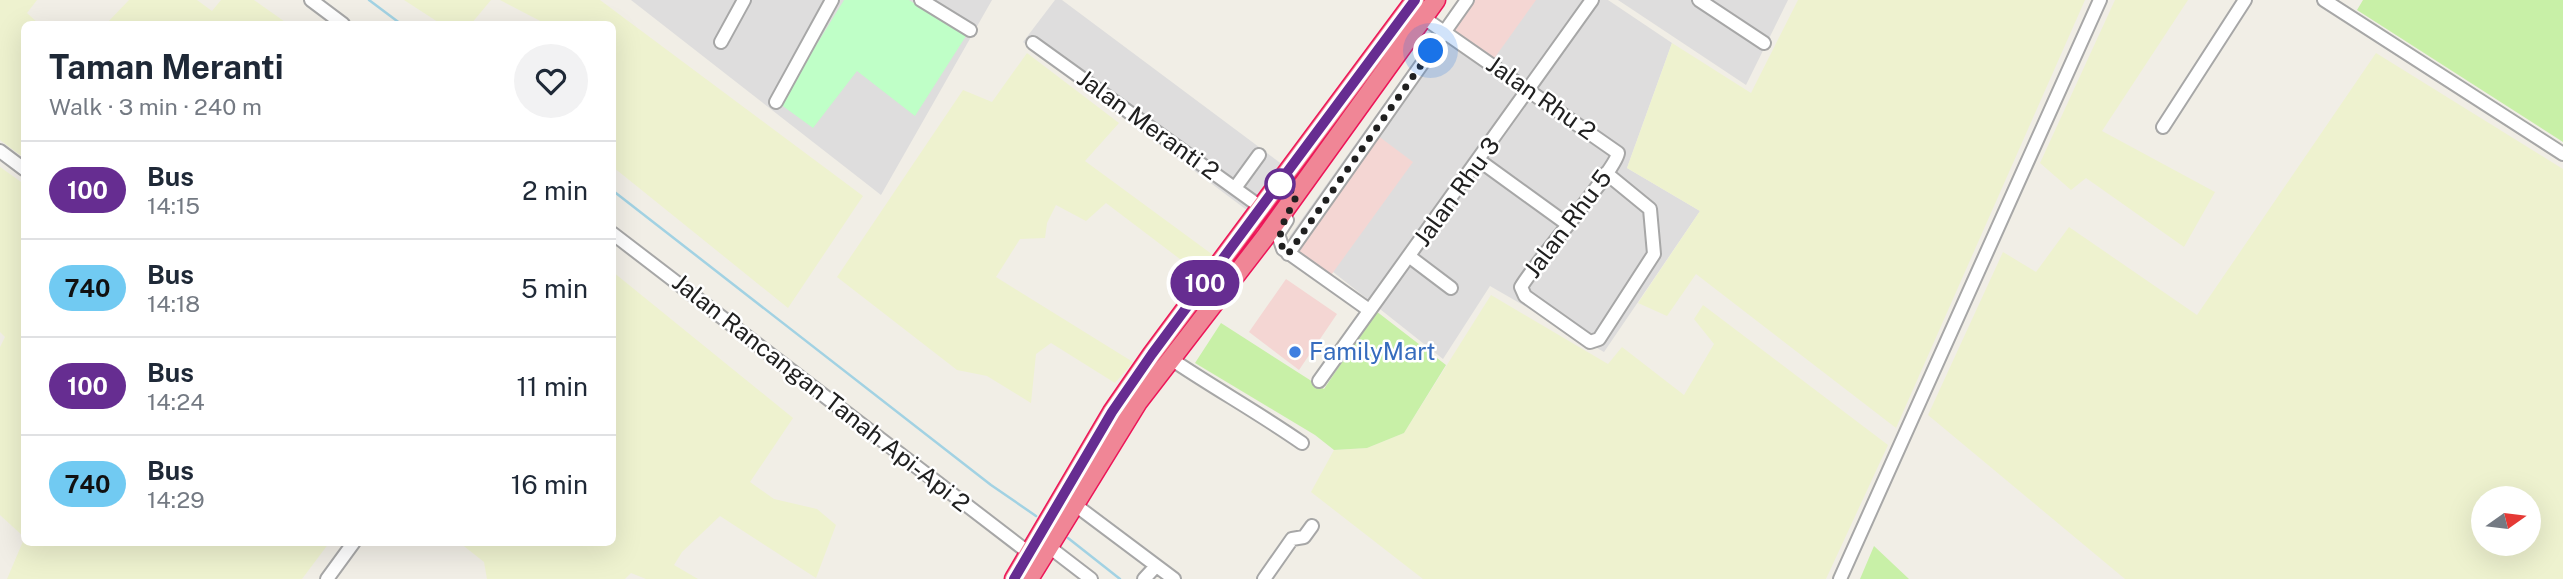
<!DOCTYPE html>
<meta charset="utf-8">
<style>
:root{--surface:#fff;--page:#f2f2f3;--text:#1f2937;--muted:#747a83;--line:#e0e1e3}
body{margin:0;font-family:"Public Sans",sans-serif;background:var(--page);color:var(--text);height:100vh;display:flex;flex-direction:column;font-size:26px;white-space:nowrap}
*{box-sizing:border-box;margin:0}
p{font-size:23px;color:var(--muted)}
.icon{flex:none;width:38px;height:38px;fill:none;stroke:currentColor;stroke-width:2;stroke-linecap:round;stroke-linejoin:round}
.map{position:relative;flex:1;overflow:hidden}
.details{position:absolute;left:21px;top:21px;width:595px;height:525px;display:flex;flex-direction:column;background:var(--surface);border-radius:10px;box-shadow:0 7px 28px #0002}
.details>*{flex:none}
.badge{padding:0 14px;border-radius:23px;font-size:24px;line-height:46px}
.needle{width:46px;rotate:76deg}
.fabs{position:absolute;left:2471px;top:486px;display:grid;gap:14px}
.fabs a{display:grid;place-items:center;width:70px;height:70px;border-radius:50%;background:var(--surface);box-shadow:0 7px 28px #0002;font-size:35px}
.you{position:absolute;width:35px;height:35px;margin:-18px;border:5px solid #fff;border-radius:50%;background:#1a73e8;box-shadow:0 0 0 10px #1a73e833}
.map>.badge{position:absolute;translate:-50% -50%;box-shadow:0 0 0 4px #fff}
.round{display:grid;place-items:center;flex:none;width:74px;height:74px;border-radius:37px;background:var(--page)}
.summary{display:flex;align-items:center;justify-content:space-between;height:119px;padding:0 28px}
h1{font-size:33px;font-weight:700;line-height:52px}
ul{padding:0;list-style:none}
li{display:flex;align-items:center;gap:21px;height:98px;padding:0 28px;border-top:2px solid var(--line)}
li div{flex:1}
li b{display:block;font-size:26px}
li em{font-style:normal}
li .badge{min-width:77px;font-weight:700;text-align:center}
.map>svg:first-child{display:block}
.residential{fill:#dedddd}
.commercial{fill:#f4d6d3}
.farmland{fill:#eef2cf;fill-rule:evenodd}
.grass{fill:#c8f0a7}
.park{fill:#bfffc7}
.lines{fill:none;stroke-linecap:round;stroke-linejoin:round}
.stream{stroke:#a2d2e3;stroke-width:2.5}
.minor-casing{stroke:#a7a7a7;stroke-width:16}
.highway-casing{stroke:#ed1558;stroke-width:21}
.minor{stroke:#fff;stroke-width:12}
.highway{stroke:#f08696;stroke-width:18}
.line-casing{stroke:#fff;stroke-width:16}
.line{stroke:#662d91;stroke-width:10}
.walk{stroke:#202020;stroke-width:7;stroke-dasharray:0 12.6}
.stop-dot{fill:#fff;stroke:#662d91;stroke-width:3.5}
.shop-dot{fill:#3f7fe0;stroke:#fff;stroke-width:2.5}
.labels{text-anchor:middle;stroke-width:5;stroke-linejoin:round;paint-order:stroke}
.street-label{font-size:24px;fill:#202020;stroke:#fff}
.shop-label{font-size:24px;fill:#366cbe;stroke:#fff;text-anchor:start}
</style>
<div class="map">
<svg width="2563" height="579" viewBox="0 0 2563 579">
<rect width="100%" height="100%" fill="#f1eee6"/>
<path class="residential" d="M631,0H992L881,195Z
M1055,0H1062L1283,165L1248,211L1023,42Z
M1458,0H1608L1672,43L1627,168L1700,211L1604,352L1490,286L1443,359L1289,237Z
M1618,0H1788L1746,85Z"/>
<path class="commercial" d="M1473,0H1536L1493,60L1452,31Z
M1377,135L1413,162L1329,278L1293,254Z
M1286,279L1337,314L1299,370L1249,332Z"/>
<path class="farmland" d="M0,0H37L27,13L39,24H24V158L0,140Z
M129,0H197L212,11L221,0H254L288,24H106Z
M404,0H491L471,24H441Z
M500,0H600L863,196L788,308L613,167L612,24H546Z
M1798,0H2085L1896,428L1696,274L1667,316L1638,303L1700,211L1627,168L1672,43L1751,93Z
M2115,0H2188L2102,131L2215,192L2184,247L2086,178L2071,190L2040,163Z
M1027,53L1119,123L1085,161L1213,255L1197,272L1106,203L1086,221L1056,205L1047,223L1045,238L1020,239L996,277L1133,362L1115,383L1051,343L1036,354L1031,403L987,376L957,370L837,277L963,90L992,102Z
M2376,53L2563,169V579H2125L1928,415L2003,252L2036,272L2069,227L2197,315ZM2483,499H2529V544H2483Z
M0,167L24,184V537L0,515V347L5,337L0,332Z
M613,272L793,418L750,482L774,499L817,509L836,525L816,578L720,516L682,552L674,565L698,579H646L631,573L625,579H487L484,562L460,543L612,542Z
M1491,295L1608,364L1622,347L1684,395L1714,344L1694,319L1703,305L1888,445L1826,579H1423L1311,492L1334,450L1367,448L1404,433Z
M24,539V542L329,543L302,579H7Z"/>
<path class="grass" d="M2363,0H2563V142L2357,10Z
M1376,311L1446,365L1404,433L1367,448L1334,450L1315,435L1195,363L1221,323L1324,389Z
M1874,546L1909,579H1860Z"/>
<path class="park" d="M844,0H909L966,36L915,116L857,71L813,128L780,104Z"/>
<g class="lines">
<path class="stream" d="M369,0L401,24
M612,190L991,485L1036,516
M1068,538L1120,579"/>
<defs>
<path id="minor" d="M311,0L343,24
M921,0L970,30
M1699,0L1764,43
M2324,0L2563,154
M1424,18L1618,153C1616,170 1536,261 1521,287L1525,296L1590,342L1599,339L1654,254L1650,209L1606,173
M721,42L744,0
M1033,43L1262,208
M776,102L832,0
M2163,127L2245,0
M0,151L24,169
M1480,161L1567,224
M1235,188L1259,155
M1287,220L1278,234L1283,249L1369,310
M612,233L1029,553
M1288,254L1467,0
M1410,257L1451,288
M1171,359C1214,388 1259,413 1302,443
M1319,381L1592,0
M1074,504L1174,579
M1048,546L1091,579
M327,579L354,542
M1144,579L1156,566
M1264,579L1292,539L1304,537L1312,526
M1840,579L2100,0"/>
<path id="highway" d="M1014,579L1112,412L1152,354L1415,0
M1029,579L1138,402L1266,236L1436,0"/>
</defs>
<use href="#minor" class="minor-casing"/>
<use href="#highway" class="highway-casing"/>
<use href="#minor" class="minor"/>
<use href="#highway" class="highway"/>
</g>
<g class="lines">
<defs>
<path id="line" d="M1014,579L1112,412L1152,354L1415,0"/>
</defs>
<use href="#line" class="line-casing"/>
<use href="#line" class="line"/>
<path class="walk" d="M1280,184L1297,194C1290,214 1269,237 1288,254L1431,51"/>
</g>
<circle class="stop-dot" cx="1280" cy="184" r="14"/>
<circle class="shop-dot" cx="1295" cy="352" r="7"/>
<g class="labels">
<g class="street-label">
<text transform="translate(1541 98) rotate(35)" y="8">Jalan Rhu 2</text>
<text transform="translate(1148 125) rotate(36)" y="8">Jalan Meranti 2</text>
<text transform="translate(1457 192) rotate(-54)" y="8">Jalan Rhu 3</text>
<text transform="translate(1568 224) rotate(-53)" y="8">Jalan Rhu 5</text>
<text transform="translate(821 393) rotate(38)" y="8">Jalan Rancangan Tanah Api-Api 2</text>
</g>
<g class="shop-label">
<text x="1309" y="360">FamilyMart</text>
</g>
</g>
</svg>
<div class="fabs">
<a><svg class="needle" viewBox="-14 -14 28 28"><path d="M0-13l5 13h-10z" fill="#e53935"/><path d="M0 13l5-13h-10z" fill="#747a83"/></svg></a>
</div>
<div class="you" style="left:1431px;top:51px"></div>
<b class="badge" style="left:1205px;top:283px;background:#662d91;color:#fff">100</b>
<section class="details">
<div class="summary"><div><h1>Taman Meranti</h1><p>Walk · 3 min · 240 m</p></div><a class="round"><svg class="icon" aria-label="heart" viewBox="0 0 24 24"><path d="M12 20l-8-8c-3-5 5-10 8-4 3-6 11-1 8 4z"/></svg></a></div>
<ul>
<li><span class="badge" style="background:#662d91;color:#fff">100</span><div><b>Bus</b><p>14:15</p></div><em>2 min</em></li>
<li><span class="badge" style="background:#71caf2;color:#111">740</span><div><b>Bus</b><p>14:18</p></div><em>5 min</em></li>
<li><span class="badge" style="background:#662d91;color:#fff">100</span><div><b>Bus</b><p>14:24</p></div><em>11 min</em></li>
<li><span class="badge" style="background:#71caf2;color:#111">740</span><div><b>Bus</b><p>14:29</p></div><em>16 min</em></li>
</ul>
</section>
</div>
